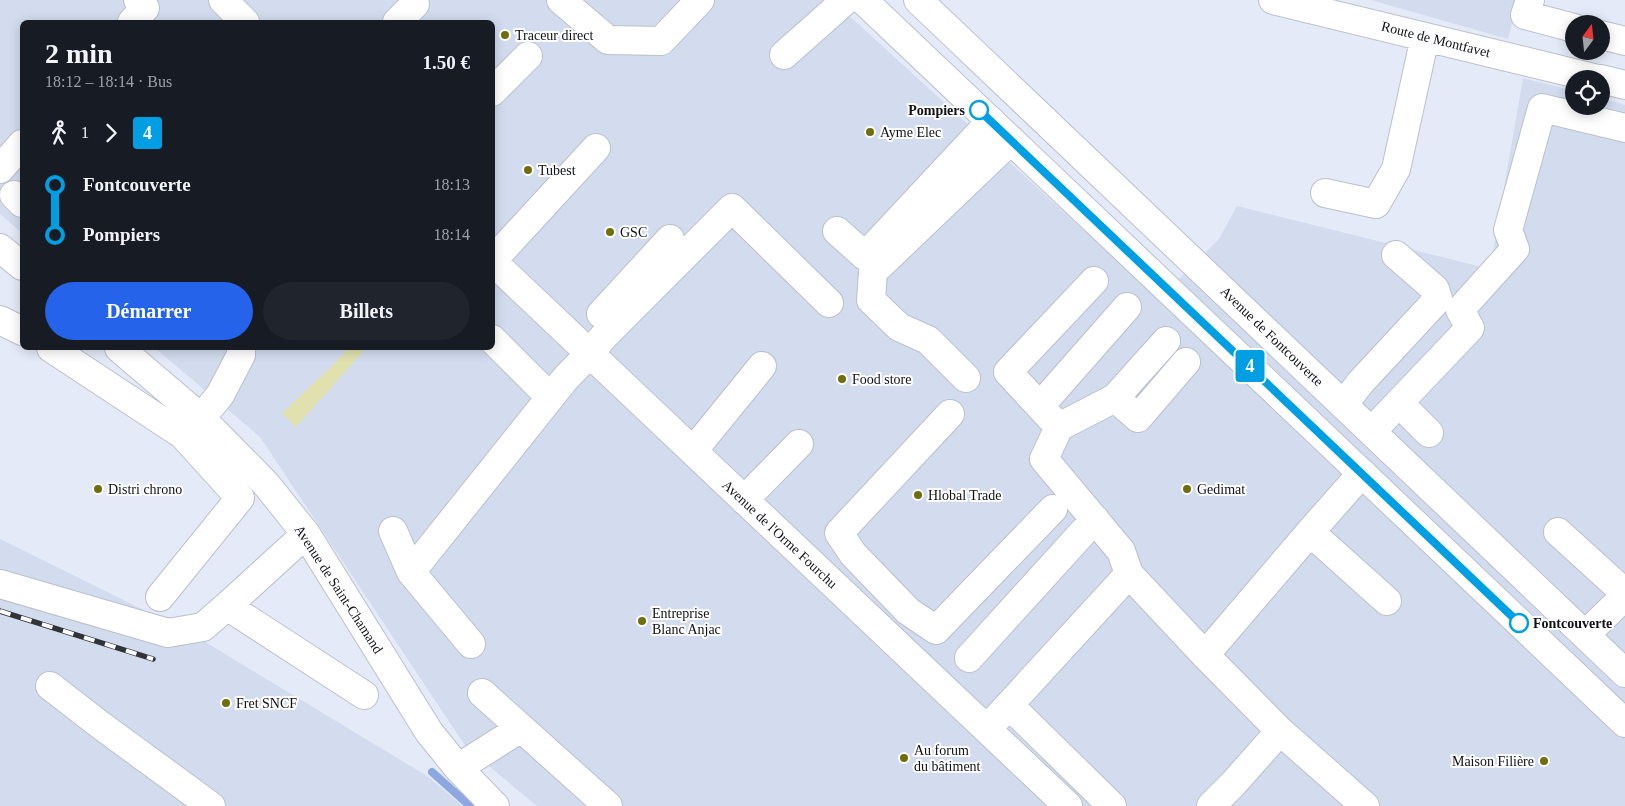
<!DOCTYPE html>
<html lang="fr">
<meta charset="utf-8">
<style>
:root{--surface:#171b24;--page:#20242c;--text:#f1f3f6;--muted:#9ea1a6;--accent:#2563eb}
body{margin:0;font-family:"Times New Roman",serif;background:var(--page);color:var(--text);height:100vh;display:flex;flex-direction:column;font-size:19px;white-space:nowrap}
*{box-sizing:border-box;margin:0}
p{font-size:16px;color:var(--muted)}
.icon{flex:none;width:28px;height:28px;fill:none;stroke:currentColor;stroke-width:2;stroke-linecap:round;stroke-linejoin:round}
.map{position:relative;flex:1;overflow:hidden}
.side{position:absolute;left:20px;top:20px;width:475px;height:330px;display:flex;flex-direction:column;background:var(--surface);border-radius:8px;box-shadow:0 2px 12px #0003}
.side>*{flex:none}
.badge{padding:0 10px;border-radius:4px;font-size:18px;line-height:32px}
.needle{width:32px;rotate:15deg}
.controls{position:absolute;left:1565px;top:15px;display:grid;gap:10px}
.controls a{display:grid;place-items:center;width:45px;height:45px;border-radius:50%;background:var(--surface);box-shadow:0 2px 12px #0003;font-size:25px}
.map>.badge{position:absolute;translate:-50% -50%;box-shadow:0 0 0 2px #fff}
.legs{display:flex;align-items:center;gap:8px;height:55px;padding:0 25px;font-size:16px}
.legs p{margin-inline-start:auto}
.summary{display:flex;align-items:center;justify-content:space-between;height:85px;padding:0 25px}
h1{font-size:28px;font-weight:700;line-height:38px}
.action{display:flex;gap:10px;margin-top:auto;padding:10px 25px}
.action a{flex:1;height:58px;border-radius:30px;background:var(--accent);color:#fff;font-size:20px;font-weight:700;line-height:58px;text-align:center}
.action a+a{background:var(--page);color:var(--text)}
ul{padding:0 25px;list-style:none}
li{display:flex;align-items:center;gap:18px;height:50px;font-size:19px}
li i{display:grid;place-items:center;width:8px;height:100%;margin:0 6px;background:currentColor}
li i::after{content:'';width:12px;height:12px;margin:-6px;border:4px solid;border-radius:50%;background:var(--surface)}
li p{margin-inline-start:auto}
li:first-child i{background:linear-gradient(#0000 50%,currentColor 0)}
li:last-child i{background:linear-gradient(currentColor 50%,#0000 0)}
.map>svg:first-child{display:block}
.built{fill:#d2dcee}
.green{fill:#e0e1af}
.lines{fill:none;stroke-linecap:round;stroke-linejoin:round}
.stream{stroke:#8da8e0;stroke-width:8}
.minor-casing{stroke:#bac0cc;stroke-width:30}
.major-casing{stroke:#bac0cc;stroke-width:30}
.minor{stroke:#fff;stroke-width:28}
.major{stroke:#fff;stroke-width:28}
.rail-casing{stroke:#303338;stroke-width:5.5}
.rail{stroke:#fff;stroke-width:4;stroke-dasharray:11;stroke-linecap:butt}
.line-1-casing{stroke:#fff;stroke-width:11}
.line-1{stroke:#009fe3;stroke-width:8}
.poi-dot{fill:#6f6d0c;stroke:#fff;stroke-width:2}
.stop-1-dot{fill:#fff;stroke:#009fe3;stroke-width:2.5}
.labels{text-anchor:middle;stroke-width:4;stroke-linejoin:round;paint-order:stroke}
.poi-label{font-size:14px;fill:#0f1115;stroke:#fff;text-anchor:start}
.street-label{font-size:14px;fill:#0f1115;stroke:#fff}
.stop-label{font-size:14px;font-weight:bold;fill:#0f1115;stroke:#fff;text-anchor:end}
</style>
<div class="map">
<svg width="1625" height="806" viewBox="0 0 1625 806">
<rect width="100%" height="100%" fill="#e4eaf7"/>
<path class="built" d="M0,0H832L1159,299L1219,239L1237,206L1490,269L1523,78L1574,91V106H1601V98L1625,105V806H537L466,747L260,437L155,348H492V22H22V233L0,214Z
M1371,0H1518L1508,39Z
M0,539L192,634L427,776L463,806H0Z"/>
<path class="green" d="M349,348H366L296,427L282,413L335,363Z"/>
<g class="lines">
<path class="stream" d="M432,772L470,806"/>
<defs>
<path id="minor" d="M223,0L245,22
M561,0L608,40L661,41L700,0
M1273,0L1598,79
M1530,0L1525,15L1574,28
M132,22L145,8L138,0
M397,22L415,4
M1601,35L1625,41
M784,55L846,0
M1601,79L1625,85
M492,92L528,56
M0,169L22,144
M1325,193L1376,204L1396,169L1425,37
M14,195L22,203
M837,231L865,256L991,121
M0,248L22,266
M492,261L1068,806
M492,261L596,148
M1094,281L1008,372L1059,427L1044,459L1121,551L1129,574
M601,314L670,239
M0,320L22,331
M492,339L550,397
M51,348L183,435L240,498L160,597
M119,348L201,418L266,484L306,534L429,732L458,768L495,806
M966,378L928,340L899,327L871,300L873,272L1011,140
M1115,398L1138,418L1186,362
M1399,403L1429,433
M1344,404L1360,383L1438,299L1435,289L1396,255
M1040,406L1127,307
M950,414L839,533L853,554L908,611L936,630L1053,509
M201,418L220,395L241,355V348
M1059,427L1115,398L1166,341
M1372,431L1470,328L1460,310L1515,249L1508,230L1542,108L1625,128
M693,451L762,366
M1362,473L1310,532L1387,601
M744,500L799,444
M393,531L411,572L565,379L590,353L604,336L732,208L829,303
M1558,532L1625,593
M306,534L227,606L364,695
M411,572L471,644
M0,584L168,633L203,627L227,606
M1585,635L1625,596
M1205,655L1310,532
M969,658L1095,519
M50,686L99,724L211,806
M482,693L608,806
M1009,705L1112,806
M987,729L1129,574L1205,655L1280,731L1365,806
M458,768L521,728
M1211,806L1233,784L1280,731"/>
<path id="major" d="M863,0L1625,723
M918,0L1625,673"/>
</defs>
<use href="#minor" class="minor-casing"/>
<use href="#major" class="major-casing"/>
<use href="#minor" class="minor"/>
<use href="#major" class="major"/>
<defs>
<path id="rail" d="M0,611L153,659"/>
</defs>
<use href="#rail" class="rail-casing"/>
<use href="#rail" class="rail"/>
</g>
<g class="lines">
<defs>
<path id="line-1" d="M979,110L1519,623"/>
</defs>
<use href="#line-1" class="line-1-casing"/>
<use href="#line-1" class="line-1"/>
</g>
<g class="poi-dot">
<circle cx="505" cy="35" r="5"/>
<circle cx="870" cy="132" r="5"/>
<circle cx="528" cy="170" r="5"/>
<circle cx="610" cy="232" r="5"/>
<circle cx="842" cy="379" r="5"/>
<circle cx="98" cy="489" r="5"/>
<circle cx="1187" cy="489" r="5"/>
<circle cx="918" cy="495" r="5"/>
<circle cx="642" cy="621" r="5"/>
<circle cx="226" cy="703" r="5"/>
<circle cx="904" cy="758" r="5"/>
<circle cx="1544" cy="761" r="5"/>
</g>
<g class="stop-1-dot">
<circle cx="979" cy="110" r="9"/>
<circle cx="1519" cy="623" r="9"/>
</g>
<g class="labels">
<g class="poi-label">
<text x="515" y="40">Traceur direct</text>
<text x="880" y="137">Ayme Elec</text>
<text x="538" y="175">Tubest</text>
<text x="620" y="237">GSC</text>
<text x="852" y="384">Food store</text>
<text x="108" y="494">Distri chrono</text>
<text x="1197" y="494">Gedimat</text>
<text x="928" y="500">Hlobal Trade</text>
<text x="652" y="618">Entreprise<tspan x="652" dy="16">Blanc Anjac</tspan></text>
<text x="236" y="708">Fret SNCF</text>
<text x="914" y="755">Au forum<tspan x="914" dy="16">du bâtiment</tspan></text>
<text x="1534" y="766" text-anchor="end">Maison Filière</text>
</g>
<g class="street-label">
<text transform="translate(1436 39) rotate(14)" y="5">Route de Montfavet</text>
<text transform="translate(1272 336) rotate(44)" y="5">Avenue de Fontcouverte</text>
<text transform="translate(780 534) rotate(43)" y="5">Avenue de l'Orme Fourchu</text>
<text transform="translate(339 589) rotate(57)" y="5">Avenue de Saint-Chamand</text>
</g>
<g class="stop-label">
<text x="965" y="115">Pompiers</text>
<text x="1533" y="628" text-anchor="start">Fontcouverte</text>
</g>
</g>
</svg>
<div class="controls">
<a><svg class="needle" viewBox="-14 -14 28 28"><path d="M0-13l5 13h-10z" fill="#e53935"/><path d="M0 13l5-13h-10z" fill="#9ea1a6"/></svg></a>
<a><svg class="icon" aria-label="locate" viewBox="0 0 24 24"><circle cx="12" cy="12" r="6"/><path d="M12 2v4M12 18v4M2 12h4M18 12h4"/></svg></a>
</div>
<b class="badge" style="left:1250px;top:366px;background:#009fe3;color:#fff">4</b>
<section class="side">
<div class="summary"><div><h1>2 min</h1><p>18:12 – 18:14 · Bus</p></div><b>1.50 €</b></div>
<div class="legs"><svg class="icon" aria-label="walk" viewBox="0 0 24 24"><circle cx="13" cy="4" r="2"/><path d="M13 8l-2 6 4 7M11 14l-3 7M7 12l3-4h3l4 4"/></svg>1<svg class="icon" aria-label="forward" viewBox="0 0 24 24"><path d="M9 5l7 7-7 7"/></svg><b class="badge" style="background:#009fe3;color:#fff">4</b></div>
<ul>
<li><i style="color:#009fe3"></i><b>Fontcouverte</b><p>18:13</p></li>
<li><i style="color:#009fe3"></i><b>Pompiers</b><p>18:14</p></li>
</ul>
<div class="action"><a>Démarrer</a><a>Billets</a></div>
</section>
</div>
